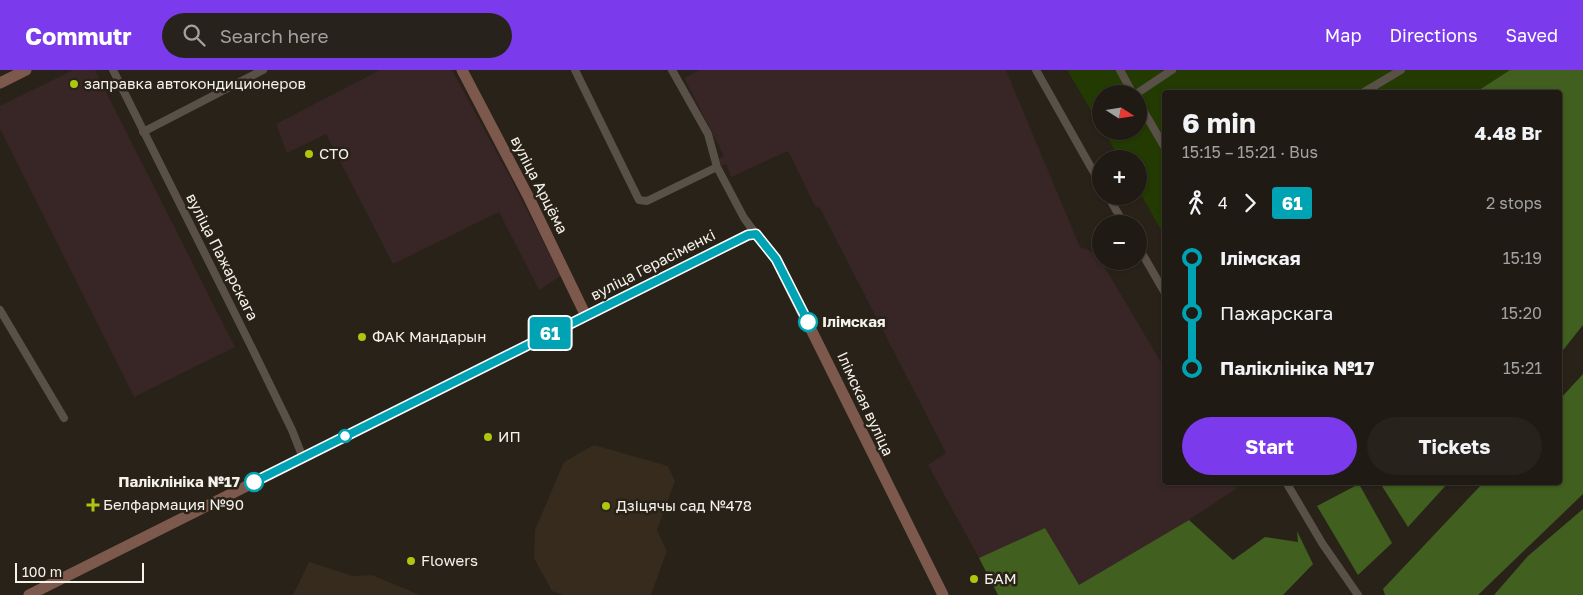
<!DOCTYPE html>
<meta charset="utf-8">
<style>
:root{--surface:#1f1a13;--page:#27231c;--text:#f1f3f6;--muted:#a1a1a0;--line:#3c3833;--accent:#7c3aed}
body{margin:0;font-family:"Golos Text",sans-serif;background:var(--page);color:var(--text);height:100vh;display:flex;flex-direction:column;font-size:19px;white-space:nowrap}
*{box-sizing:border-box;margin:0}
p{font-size:16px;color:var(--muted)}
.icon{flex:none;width:28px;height:28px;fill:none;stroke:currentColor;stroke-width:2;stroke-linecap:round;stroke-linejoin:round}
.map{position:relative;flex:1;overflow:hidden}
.panel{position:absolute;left:1162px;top:20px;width:400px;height:395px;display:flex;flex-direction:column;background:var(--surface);border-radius:5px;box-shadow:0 1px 4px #0004,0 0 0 1px var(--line)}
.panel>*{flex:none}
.badge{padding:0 10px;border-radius:4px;font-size:18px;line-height:32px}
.needle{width:32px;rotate:102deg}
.fabs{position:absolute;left:1092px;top:15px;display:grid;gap:10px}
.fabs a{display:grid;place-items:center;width:55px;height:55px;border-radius:50%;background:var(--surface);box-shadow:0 1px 4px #0004,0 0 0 1px var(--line);font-size:25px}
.scale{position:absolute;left:15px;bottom:12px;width:129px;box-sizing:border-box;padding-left:5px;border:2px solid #f5f1eb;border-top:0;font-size:14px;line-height:18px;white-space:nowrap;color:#f5f1eb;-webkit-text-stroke:4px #292219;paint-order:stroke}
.map>.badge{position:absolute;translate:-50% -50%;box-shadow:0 0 0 2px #fff}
.legs{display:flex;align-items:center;gap:8px;height:55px;padding:0 20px;font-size:16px}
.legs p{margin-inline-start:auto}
.head{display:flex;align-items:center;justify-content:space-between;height:85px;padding:0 20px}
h1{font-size:28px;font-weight:700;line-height:38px}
.action{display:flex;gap:10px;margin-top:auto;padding:10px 20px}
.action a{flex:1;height:58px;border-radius:30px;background:var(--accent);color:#fff;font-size:20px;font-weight:700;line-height:58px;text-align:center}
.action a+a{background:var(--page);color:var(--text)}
ul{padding:0 20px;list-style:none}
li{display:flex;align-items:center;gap:18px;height:55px;font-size:19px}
li i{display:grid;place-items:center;width:8px;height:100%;margin:0 6px;background:currentColor}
li i::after{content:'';width:12px;height:12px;margin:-6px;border:4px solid;border-radius:50%;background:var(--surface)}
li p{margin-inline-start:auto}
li:first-child i{background:linear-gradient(#0000 50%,currentColor 0)}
li:last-child i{background:linear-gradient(currentColor 50%,#0000 0)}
header{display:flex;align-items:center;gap:30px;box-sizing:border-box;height:70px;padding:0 25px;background:var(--accent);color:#fff}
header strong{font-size:24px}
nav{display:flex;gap:28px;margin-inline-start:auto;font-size:18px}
.search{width:350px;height:45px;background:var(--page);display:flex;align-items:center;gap:12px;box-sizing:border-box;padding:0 18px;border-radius:28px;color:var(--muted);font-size:19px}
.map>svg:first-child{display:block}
.industrial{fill:#382525}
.built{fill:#362b1d}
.green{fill:#233a02}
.forest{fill:#415f1f}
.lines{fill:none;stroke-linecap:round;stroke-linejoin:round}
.street{stroke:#595147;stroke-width:8}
.secondary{stroke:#7d584d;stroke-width:11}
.line-1-casing{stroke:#fff;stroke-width:11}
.line-1{stroke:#00a3b4;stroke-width:8}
.poi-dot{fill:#adc60e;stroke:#292219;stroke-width:2}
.stop-1-dot{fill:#fff;stroke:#00a3b4;stroke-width:2.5}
.labels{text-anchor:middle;stroke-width:5;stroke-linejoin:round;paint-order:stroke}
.poi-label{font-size:15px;fill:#f5f1eb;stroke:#292219;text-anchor:start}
.street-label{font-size:15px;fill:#f5f1eb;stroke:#292219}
.stop-label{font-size:15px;font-weight:bold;fill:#f5f1eb;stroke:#292219;text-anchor:start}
</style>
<header>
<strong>Commutr</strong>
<div class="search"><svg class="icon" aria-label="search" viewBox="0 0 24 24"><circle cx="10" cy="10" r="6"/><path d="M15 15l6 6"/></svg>Search here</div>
<nav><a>Map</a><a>Directions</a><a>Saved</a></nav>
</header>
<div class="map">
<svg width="1583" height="525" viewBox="0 0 1583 525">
<rect width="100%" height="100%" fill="#292219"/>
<path class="industrial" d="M73,0H95L235,277L134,327L0,59V36Z
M380,0H452L511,109L561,206L539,220L499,142L393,194L326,64L287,83L276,54Z
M700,0H1006L1080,177L1099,184L1101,191L1165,299V412L1233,413L1237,418L1189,450L1079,516L1045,459L979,488L928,395L946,383L822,142L819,137L816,138L788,81L731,107L726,94L722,96L719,89L724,86L684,8Z"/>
<path class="built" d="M594,375L668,396L675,411L657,460L667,481L651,525H563L552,521L534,488L535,460L564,392Z
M309,492L353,506L372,505L420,525H293Z"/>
<path class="green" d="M1067,0H1510L1476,22H1165V167L1139,121V89H1120L1104,61H1139V24H1101V57Z"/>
<path class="forest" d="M1510,0H1583V255L1560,284V22H1476Z
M1583,304V424L1478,525H1385L1383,519L1483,413L1560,412V329Z
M1380,413H1448L1408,457Z
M1359,414L1392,473L1358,505L1317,436Z
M1583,439V525H1494L1528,486Z
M1189,450L1233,490L1265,467L1298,472L1297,461L1313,494L1283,525H998L979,488L1045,458L1079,515Z"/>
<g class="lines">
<path class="street" d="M113,0L250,274L292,360L303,388
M575,0L639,130L647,131L717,97
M672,0L708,64L717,97L744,148L756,164
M1036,0L1101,115
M1120,0L1133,24
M1364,22L1401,0
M1136,24L1172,0
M1139,33L1165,78
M143,62L263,0
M1108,126L1124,154
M1139,178L1165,223
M0,240L64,348
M1286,412L1322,473L1358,525"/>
<path class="secondary" d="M462,0L529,128L586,246
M0,13L26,0
M29,525L748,165L756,164L776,189L943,525"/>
</g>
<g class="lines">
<defs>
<path id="line-1" d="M254,412L748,165L756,164L776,189L808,252"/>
</defs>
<use href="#line-1" class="line-1-casing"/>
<use href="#line-1" class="line-1"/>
</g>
<g class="poi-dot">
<circle cx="74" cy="14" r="5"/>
<circle cx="309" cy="84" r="5"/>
<circle cx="362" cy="267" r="5"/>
<circle cx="488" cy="367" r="5"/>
<path d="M90.5 427.5h5v5h5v5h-5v5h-5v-5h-5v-5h5z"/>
<circle cx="606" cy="436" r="5"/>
<circle cx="411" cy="491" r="5"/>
<circle cx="974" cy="509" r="5"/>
</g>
<g class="stop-1-dot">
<circle cx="808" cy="252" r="9"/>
<circle cx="345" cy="366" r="6"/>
<circle cx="254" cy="412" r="9"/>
</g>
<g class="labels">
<g class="poi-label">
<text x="84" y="19">заправка автокондиционеров</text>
<text x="319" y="89">СТО</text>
<text x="372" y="272">ФАК Мандарын</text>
<text x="498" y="372">ИП</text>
<text x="103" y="440">Белфармация №90</text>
<text x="616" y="441">Дзіцячы сад №478</text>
<text x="421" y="496">Flowers</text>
<text x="984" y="514">БАМ</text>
</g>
<g class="street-label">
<text transform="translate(539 115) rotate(63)" y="5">вуліца Арцёма</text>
<text transform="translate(222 187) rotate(63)" y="5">вуліца Пажарскага</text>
<text transform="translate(653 195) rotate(-27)" y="5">вуліца Герасіменкі</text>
<text transform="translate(865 334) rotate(65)" y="5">Ілімская вуліца</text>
</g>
<g class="stop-label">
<text x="822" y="257">Ілімская</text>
<text x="240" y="417" text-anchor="end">Паліклініка №17</text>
</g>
</g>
</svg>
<div class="fabs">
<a><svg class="needle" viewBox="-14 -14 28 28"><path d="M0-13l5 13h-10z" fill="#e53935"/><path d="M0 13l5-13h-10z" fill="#a1a1a0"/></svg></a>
<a>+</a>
<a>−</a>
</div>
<div class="scale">100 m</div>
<b class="badge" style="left:550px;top:263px;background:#00a3b4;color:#fff">61</b>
<section class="panel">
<div class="head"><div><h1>6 min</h1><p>15:15 – 15:21 · Bus</p></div><b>4.48 Br</b></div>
<div class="legs"><svg class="icon" aria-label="walk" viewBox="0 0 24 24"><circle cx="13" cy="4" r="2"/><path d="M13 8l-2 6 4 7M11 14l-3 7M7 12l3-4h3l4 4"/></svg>4<svg class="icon" aria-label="forward" viewBox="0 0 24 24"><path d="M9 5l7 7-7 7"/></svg><b class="badge" style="background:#00a3b4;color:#fff">61</b><p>2 stops</p></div>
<ul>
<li><i style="color:#00a3b4"></i><b>Ілімская</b><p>15:19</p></li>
<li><i style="color:#00a3b4"></i><span>Пажарскага</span><p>15:20</p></li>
<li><i style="color:#00a3b4"></i><b>Паліклініка №17</b><p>15:21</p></li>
</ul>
<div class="action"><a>Start</a><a>Tickets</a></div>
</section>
</div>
